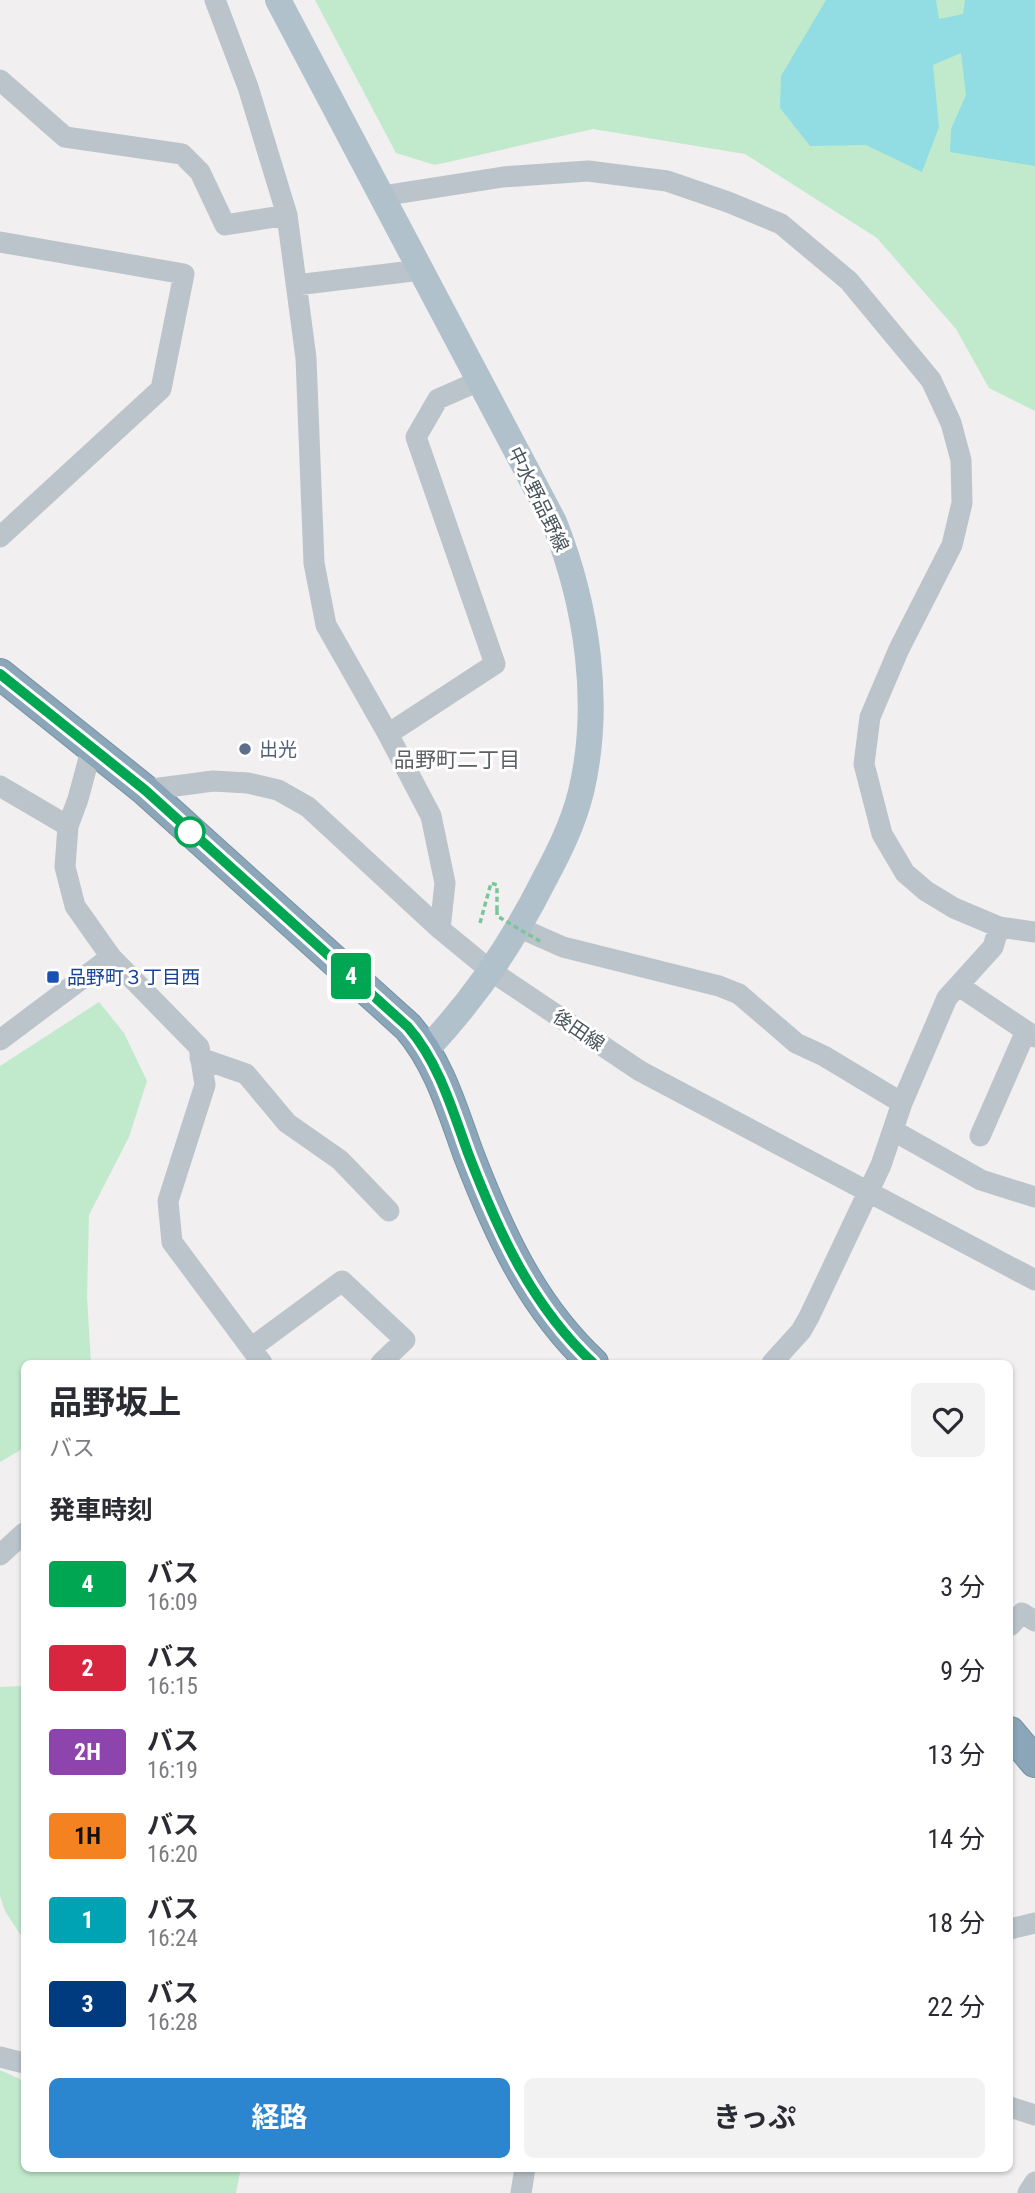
<!DOCTYPE html>
<html lang="ja">
<meta charset="utf-8">
<style>
:root{--surface:#fff;--page:#f2f2f3;--text:#2b2b33;--muted:#7c7c81;--accent:#2b85cf}
body{margin:0;font-family:"Roboto Condensed","Noto Sans JP",sans-serif;background:var(--page);color:var(--text);height:100vh;display:flex;flex-direction:column;font-size:26px;white-space:nowrap}
*{box-sizing:border-box;margin:0}
p{font-size:23px;color:var(--muted)}
.icon{flex:none;width:38px;height:38px;fill:none;stroke:currentColor;stroke-width:2;stroke-linecap:round;stroke-linejoin:round}
.map{position:relative;flex:1;overflow:hidden}
.sheet{position:absolute;left:21px;top:1360px;width:992px;height:812px;display:flex;flex-direction:column;background:var(--surface);border-radius:10px;box-shadow:0 2px 5px #0004}
.sheet>*{flex:none}
.badge{padding:0 14px;border-radius:5px;font-size:24px;line-height:46px}
.map>.badge{position:absolute;translate:-50% -50%;box-shadow:0 0 0 4px #fff}
h2{padding:0 28px;font-size:26px;line-height:63px}
.round{display:grid;place-items:center;flex:none;width:74px;height:74px;border-radius:10px;background:var(--page)}
.head{display:flex;align-items:center;justify-content:space-between;height:119px;padding:0 28px}
h1{font-size:33px;font-weight:700;line-height:52px}
.action{display:flex;gap:14px;margin-top:auto;padding:14px 28px}
.action a{flex:1;height:80px;border-radius:10px;background:var(--accent);color:#fff;font-size:28px;font-weight:700;line-height:80px;text-align:center}
.action a+a{background:var(--page);color:var(--text)}
ul{padding:0;list-style:none}
li{display:flex;align-items:center;gap:21px;height:84px;padding:0 28px}
li div{flex:1}
li b{display:block;font-size:26px}
li em{font-style:normal}
li .badge{min-width:77px;font-weight:700;text-align:center}
.map>svg:first-child{display:block}
.green{fill:#c1eacc}
.water{fill:#92dce3}
.lines{fill:none;stroke-linecap:round;stroke-linejoin:round}
.highway-casing{stroke:#7691a4;stroke-width:32}
.path{stroke:#7cc599;stroke-width:3.5;stroke-dasharray:5 3.5;stroke-linecap:butt}
.minor{stroke:#bbc4ca;stroke-width:21}
.major{stroke:#b1c1cb;stroke-width:26}
.highway{stroke:#8ba6b9;stroke-width:30}
.path-bridge{stroke:#7cc599;stroke-width:3.5;stroke-dasharray:5 3.5;stroke-linecap:butt}
.line-casing{stroke:#fff;stroke-width:16}
.line{stroke:#00a651;stroke-width:10}
.service-dot{fill:#5c6f8a;stroke:#fff;stroke-width:2.5}
.stop-dot{fill:#fff;stroke:#00a651;stroke-width:3.5}
.transit-dot{fill:#1a4fb4;stroke:#fff;stroke-width:2.5}
.labels{text-anchor:middle;stroke-width:6;stroke-linejoin:round;paint-order:stroke}
.street-label{font-size:19px;fill:#48545a;stroke:#fff}
.service-label{font-size:19px;fill:#4e5e75;stroke:#fff;text-anchor:start}
.transit-label{font-size:19px;fill:#164399;stroke:#fff;text-anchor:start}
.neighbourhood-label{font-size:21px;fill:#5c6063;stroke:#fff}
</style>
<div class="map">
<svg width="1035" height="2193" viewBox="0 0 1035 2193">
<rect width="100%" height="100%" fill="#f1efef"/>
<path class="green" d="M315,0H1035V411L989,388L956,329L877,238L745,154L593,129L435,165L396,153Z
M99,1002L124,1033L147,1081L129,1137L89,1215L87,1297L91,1363H24V1448L0,1462V1066Z
M24,1686V1940L5,1911L0,1896V1687Z
M0,2070L24,2081V2168H241L236,2193H0Z"/>
<path class="water" d="M826,0H936L939,19L963,14L965,0H1035V166L950,152L951,129L966,95L961,53L933,65L939,127L922,172L866,145L810,146L780,108L781,76Z"/>
<g class="lines">
<defs>
<path id="highway" d="M0,674L145,790L408,1027C439,1063 452,1109 468,1153C498,1231 531,1305 593,1363
M1010,1732L1035,1762"/>
</defs>
<use href="#highway" class="highway-casing"/>
<path class="path" d="M480,923L491,883L497,885V910"/>
<path class="minor" d="M215,0L248,87L287,215L306,358L314,563L326,625L388,734L431,816L445,883L440,929
M0,80L65,137L182,154L200,172L225,225L287,215
M382,196L503,177L588,171L667,181L728,202L781,224L849,281L931,380L951,423L961,460L962,503L952,545L899,649L870,717L864,764L882,834L905,873L926,891L954,908L999,927L1035,932
M0,242L184,274L161,389L0,537
M296,285L421,270
M388,734L495,664L416,437L438,399L479,381
M92,747L78,799L68,826L65,867L75,906L111,957L199,1047L205,1085L168,1201L172,1242L262,1363
M0,786L68,826
M145,790L213,781L248,783L278,790L308,807L440,929L491,971L640,1071L1035,1280
M520,928L563,947L719,986L739,994L796,1043L824,1056L902,1103
M959,986L1035,1037
M0,1040L111,957
M200,1058L246,1074L287,1123L340,1160L389,1211
M894,1131L981,1180L1035,1197
M980,1136L1026,1031
M251,1348L342,1281L405,1340L381,1363
M772,1363L801,1331L809,1317L881,1165L902,1103L947,998L993,947L999,927
M0,1555L24,1533
M1010,1626L1022,1613L1035,1621
M1010,1929L1035,1923
M0,2057L24,2063
M1010,2107L1035,2115
M521,2193L525,2168
M1028,2193L1035,2182"/>
<path class="major" d="M278,0L554,522C587,605 602,704 581,792C573,824 559,852 544,880C513,942 474,999 427,1049"/>
<use href="#highway" class="highway"/>
<path class="path-bridge" d="M497,910V916L543,943"/>
</g>
<g class="lines">
<defs>
<path id="line" d="M0,674L145,790L408,1027C439,1063 452,1109 468,1153C498,1231 531,1305 593,1363"/>
</defs>
<use href="#line" class="line-casing"/>
<use href="#line" class="line"/>
</g>
<circle class="service-dot" cx="245" cy="749" r="7"/>
<circle class="stop-dot" cx="190" cy="832" r="14"/>
<rect class="transit-dot" x="46" y="970" width="14" height="14" rx="3.5"/>
<g class="labels">
<g class="street-label">
<text transform="translate(539 499) rotate(64)" y="7">中水野品野線</text>
<text transform="translate(579 1030) rotate(34)" y="7">後田線</text>
</g>
<g class="service-label">
<text x="259" y="756">出光</text>
</g>
<g class="transit-label">
<text x="67" y="984">品野町３丁目西</text>
</g>
<g class="neighbourhood-label">
<text x="457" y="767">品野町二丁目</text>
</g>
</g>
</svg>
<b class="badge" style="left:351px;top:976px;background:#00a651;color:#fff">4</b>
<section class="sheet">
<div class="head"><div><h1>品野坂上</h1><p>バス</p></div><a class="round"><svg class="icon" aria-label="heart" viewBox="0 0 24 24"><path d="M12 20l-8-8c-3-5 5-10 8-4 3-6 11-1 8 4z"/></svg></a></div>
<h2>発車時刻</h2>
<ul>
<li><span class="badge" style="background:#00a651;color:#fff">4</span><div><b>バス</b><p>16:09</p></div><em>3 分</em></li>
<li><span class="badge" style="background:#d7263d;color:#fff">2</span><div><b>バス</b><p>16:15</p></div><em>9 分</em></li>
<li><span class="badge" style="background:#8e44ad;color:#fff">2H</span><div><b>バス</b><p>16:19</p></div><em>13 分</em></li>
<li><span class="badge" style="background:#f58220;color:#111">1H</span><div><b>バス</b><p>16:20</p></div><em>14 分</em></li>
<li><span class="badge" style="background:#00a3b4;color:#fff">1</span><div><b>バス</b><p>16:24</p></div><em>18 分</em></li>
<li><span class="badge" style="background:#003b80;color:#fff">3</span><div><b>バス</b><p>16:28</p></div><em>22 分</em></li>
</ul>
<div class="action"><a>経路</a><a>きっぷ</a></div>
</section>
</div>
